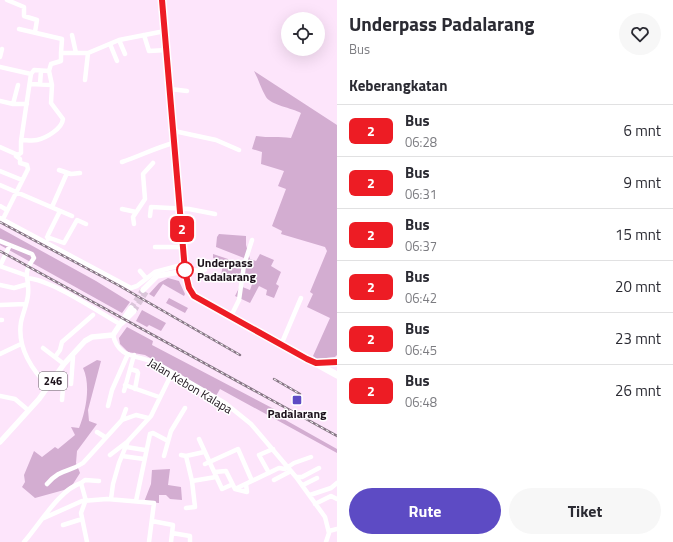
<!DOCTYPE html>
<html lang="id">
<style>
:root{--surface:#fff;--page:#f7f7f7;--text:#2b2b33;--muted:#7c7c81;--line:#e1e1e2;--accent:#5d4bc4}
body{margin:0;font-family:"Titillium Web",sans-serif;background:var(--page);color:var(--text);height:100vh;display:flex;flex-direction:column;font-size:15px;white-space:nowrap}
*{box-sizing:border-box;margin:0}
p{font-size:13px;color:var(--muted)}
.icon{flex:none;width:22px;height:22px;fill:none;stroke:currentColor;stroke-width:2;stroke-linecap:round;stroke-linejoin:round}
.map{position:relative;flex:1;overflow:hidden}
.panel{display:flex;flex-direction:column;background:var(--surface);width:336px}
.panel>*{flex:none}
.badge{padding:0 8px;border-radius:6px;font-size:14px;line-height:26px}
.buttons{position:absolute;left:281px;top:12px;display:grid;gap:8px}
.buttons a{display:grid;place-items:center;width:44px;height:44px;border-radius:50%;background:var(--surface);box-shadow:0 4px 16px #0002;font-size:20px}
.map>.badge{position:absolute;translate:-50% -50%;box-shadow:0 0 0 2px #fff}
h2{padding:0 12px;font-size:15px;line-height:36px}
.round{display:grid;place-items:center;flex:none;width:42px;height:42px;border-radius:21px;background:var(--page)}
.headline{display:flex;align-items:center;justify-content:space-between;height:68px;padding:0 12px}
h1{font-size:19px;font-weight:700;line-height:30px}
.cta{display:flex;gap:8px;margin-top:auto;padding:8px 12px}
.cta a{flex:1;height:46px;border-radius:24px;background:var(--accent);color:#fff;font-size:16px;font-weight:700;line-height:46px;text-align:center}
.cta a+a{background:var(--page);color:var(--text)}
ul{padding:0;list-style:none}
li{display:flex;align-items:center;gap:12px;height:52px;padding:0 12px;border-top:1px solid var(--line)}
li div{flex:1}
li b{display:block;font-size:15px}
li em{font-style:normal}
li .badge{min-width:44px;font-weight:700;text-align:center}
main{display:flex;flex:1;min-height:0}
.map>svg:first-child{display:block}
.green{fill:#d3add1}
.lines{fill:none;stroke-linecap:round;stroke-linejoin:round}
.major-tunnel{stroke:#dbc6da;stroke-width:5.5;stroke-dasharray:5.5 3;stroke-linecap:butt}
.minor{stroke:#fff;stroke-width:4.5}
.major{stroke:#fff;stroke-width:5.5}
.highway{stroke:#fff;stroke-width:7}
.rail-casing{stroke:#877685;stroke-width:2.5}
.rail{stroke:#fff;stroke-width:1;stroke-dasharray:3;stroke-linecap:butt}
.line-casing{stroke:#fff;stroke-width:9}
.line{stroke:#ed1c24;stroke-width:6}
.stop-dot{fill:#fff;stroke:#ed1c24;stroke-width:2}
.poi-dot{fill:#5d4bc4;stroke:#fff;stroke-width:1.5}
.labels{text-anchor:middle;stroke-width:3;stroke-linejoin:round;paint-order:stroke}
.shield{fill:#fff;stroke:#615a60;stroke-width:1}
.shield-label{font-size:11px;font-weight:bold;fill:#1d131c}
.stop-label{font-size:12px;font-weight:bold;fill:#1d131c;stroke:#fff;text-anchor:start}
.street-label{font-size:12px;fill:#1d131c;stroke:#fff}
.poi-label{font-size:12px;font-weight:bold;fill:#1d131c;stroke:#fff}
</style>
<main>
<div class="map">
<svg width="337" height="542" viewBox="0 0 337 542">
<rect width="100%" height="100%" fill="#fde5fb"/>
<path class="green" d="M254,71L337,125V355L335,357L317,359L313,356L330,318L307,307L313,294L310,292L327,251L325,247L281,234L282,231L272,226L286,189L278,186L284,171L261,164L262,152L252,149L256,136C269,138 279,136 291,138L301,113C292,108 271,105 266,97C261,89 259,80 254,71Z
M0,228L96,281L130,302L122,313L0,245Z
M219,234L246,236V245L250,259L256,261L260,254L274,260L271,266L281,272L276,284L279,286L274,298L266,295L267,290L259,286L250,303L235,296L240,286L250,290L255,276L241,273L238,279L221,277L223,262L213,258V254L243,264L244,258L216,247L217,237Z
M168,278L179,281L185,294L184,296L163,284L154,297L149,294L159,283Z
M169,298L188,308L185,313L166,303Z
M142,310L166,323L161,331L149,325L147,327L136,321Z
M127,327L153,341L152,345L274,409L273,413L337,449V453L220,389L216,396L145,355L128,352L120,344L119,338Z
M97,360L101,361L88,410L89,421L97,424L77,451L76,463L80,473L73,484L64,490L35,498L22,487L25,482L24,475L34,451L42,457L55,447L58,449L75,435L71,427L79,428C86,411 91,385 83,368Z
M170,469L168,485L181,487L182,500L170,499L166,495H159V503L144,502L151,484L152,470Z"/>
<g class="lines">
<path class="major-tunnel" d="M131,308L143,290
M134,311L146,292"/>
<path class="minor" d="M7,0L24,7V16L37,20L35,32
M19,29L62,39L61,53
M72,35L76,53
M144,35L149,51L167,50
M119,40L125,54
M110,44L117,61
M0,57L2,49
M0,67L31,74L34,70L49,71
M85,80L88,53
M30,84L52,85
M40,84L41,71
M170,89L187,91
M0,101L13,104H27
M13,104L18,85
M174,131L216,140L239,150
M21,140C26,140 32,141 37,140C46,138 62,129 63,119L51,103L52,85L49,71L51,64L61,61V53H88L119,40L165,31
M0,147L18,155L21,153V141L31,74
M122,162C140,156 157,147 174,143
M59,170L71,174L80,173
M0,171L22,180
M0,185L72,216
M0,206L7,210
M52,207L67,173
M122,209L136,212
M150,216L151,207L189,209L215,214
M0,218L131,288L137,286L155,272L185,264
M3,219L28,169L27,165L20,163V159L16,156
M134,224L133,217L145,199L143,174L153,163
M47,237L64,243L77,220L86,224
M48,239V235L60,211
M0,241L32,254L34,258C21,276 30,276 28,295C27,304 23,313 21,322C17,347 32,370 49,387
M155,247H184
M0,266L25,275
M0,266L10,245
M140,271L146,278
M185,271L205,270
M27,278C52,280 97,311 120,324
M0,285L14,288L28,284
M0,305L25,304
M231,316L239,300L244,265L252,240
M0,320H2
M113,335C119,360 137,354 158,364L225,403L251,424L296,477L325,517L329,533L326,542
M281,345L301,298
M43,348L64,364
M0,354L21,344
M55,357L60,350L62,342L93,315
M317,363L337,362
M130,369L137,371L138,373L135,389
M52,382L63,388L62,400
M71,384L73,357L72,355
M125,385L159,397
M124,391L134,355
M0,396L15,399L28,410
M108,406L112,390L128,354
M122,420L126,409
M97,432L105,437
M199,439L222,489L231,485
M126,447L145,450
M110,455L127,442
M181,455L186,456L204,452
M122,456L144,459
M164,456L171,431L185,408
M186,456L192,481L195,507L186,508
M205,464L238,449L252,481
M215,472L226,471L235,489L247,492L246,484
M269,473L259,455L273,449
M296,477H302L319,468
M274,480L291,471
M192,481L216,477
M81,483L85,480L99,481
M47,484C61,468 68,473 83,463L122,420L136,415L148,418
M303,485L317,478
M235,489L279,468L285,469L294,463L311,457
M310,495L331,488L337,483
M111,499L113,484L119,463L128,441L151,416L172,373
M136,501L150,434L153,433L168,441
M85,502L81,513L87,542
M315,504L331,496L337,499
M44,518L82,501L107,499L154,503L149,542
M152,521L173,525L171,542
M63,525L82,519
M329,531L337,529
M172,533L190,536V542
M24,542C40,524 59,490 81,483L86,501"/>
<path class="major" d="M143,290L157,276L185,271
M122,323L134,311
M0,442L39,399L64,364L85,341L92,337L113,335L131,308"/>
<path class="highway" d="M162,0L185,271L189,288L194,296L337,375"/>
<defs>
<path id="rail" d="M0,222L118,285L240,355
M0,251L337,436
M274,379L300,394"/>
</defs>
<use href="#rail" class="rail-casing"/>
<use href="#rail" class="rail"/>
</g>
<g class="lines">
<defs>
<path id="line" d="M162,0L185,271L189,288L194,296L307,359L316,363L337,362"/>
</defs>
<use href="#line" class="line-casing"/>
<use href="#line" class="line"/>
</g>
<circle class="stop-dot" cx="185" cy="270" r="8"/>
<rect class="poi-dot" x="292" y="395" width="10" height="10" rx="2"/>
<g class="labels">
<rect class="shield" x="39" y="372" width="28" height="18" rx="3"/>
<g class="shield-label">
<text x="53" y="385">246</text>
</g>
<g class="stop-label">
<text x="197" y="267">Underpass<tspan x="197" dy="14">Padalarang</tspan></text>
</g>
<g class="street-label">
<text transform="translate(190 386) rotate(31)" y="4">Jalan Kebon Kalapa</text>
</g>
<g class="poi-label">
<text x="297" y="418">Padalarang</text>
</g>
</g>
</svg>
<div class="buttons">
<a><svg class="icon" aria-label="locate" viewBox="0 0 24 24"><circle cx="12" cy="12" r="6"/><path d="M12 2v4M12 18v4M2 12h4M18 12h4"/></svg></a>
</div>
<b class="badge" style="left:182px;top:229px;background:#ed1c24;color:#fff">2</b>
</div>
<section class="panel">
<div class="headline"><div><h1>Underpass Padalarang</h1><p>Bus</p></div><a class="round"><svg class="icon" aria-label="heart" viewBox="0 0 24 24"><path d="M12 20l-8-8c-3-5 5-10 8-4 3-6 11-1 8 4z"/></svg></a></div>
<h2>Keberangkatan</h2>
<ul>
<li><span class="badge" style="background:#ed1c24;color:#fff">2</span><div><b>Bus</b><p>06:28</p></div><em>6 mnt</em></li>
<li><span class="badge" style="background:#ed1c24;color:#fff">2</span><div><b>Bus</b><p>06:31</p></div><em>9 mnt</em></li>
<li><span class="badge" style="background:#ed1c24;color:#fff">2</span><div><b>Bus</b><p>06:37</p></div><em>15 mnt</em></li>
<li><span class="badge" style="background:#ed1c24;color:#fff">2</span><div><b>Bus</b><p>06:42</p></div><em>20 mnt</em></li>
<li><span class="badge" style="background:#ed1c24;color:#fff">2</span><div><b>Bus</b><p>06:45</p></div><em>23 mnt</em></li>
<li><span class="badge" style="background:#ed1c24;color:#fff">2</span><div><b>Bus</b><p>06:48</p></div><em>26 mnt</em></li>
</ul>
<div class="cta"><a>Rute</a><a>Tiket</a></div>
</section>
</main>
